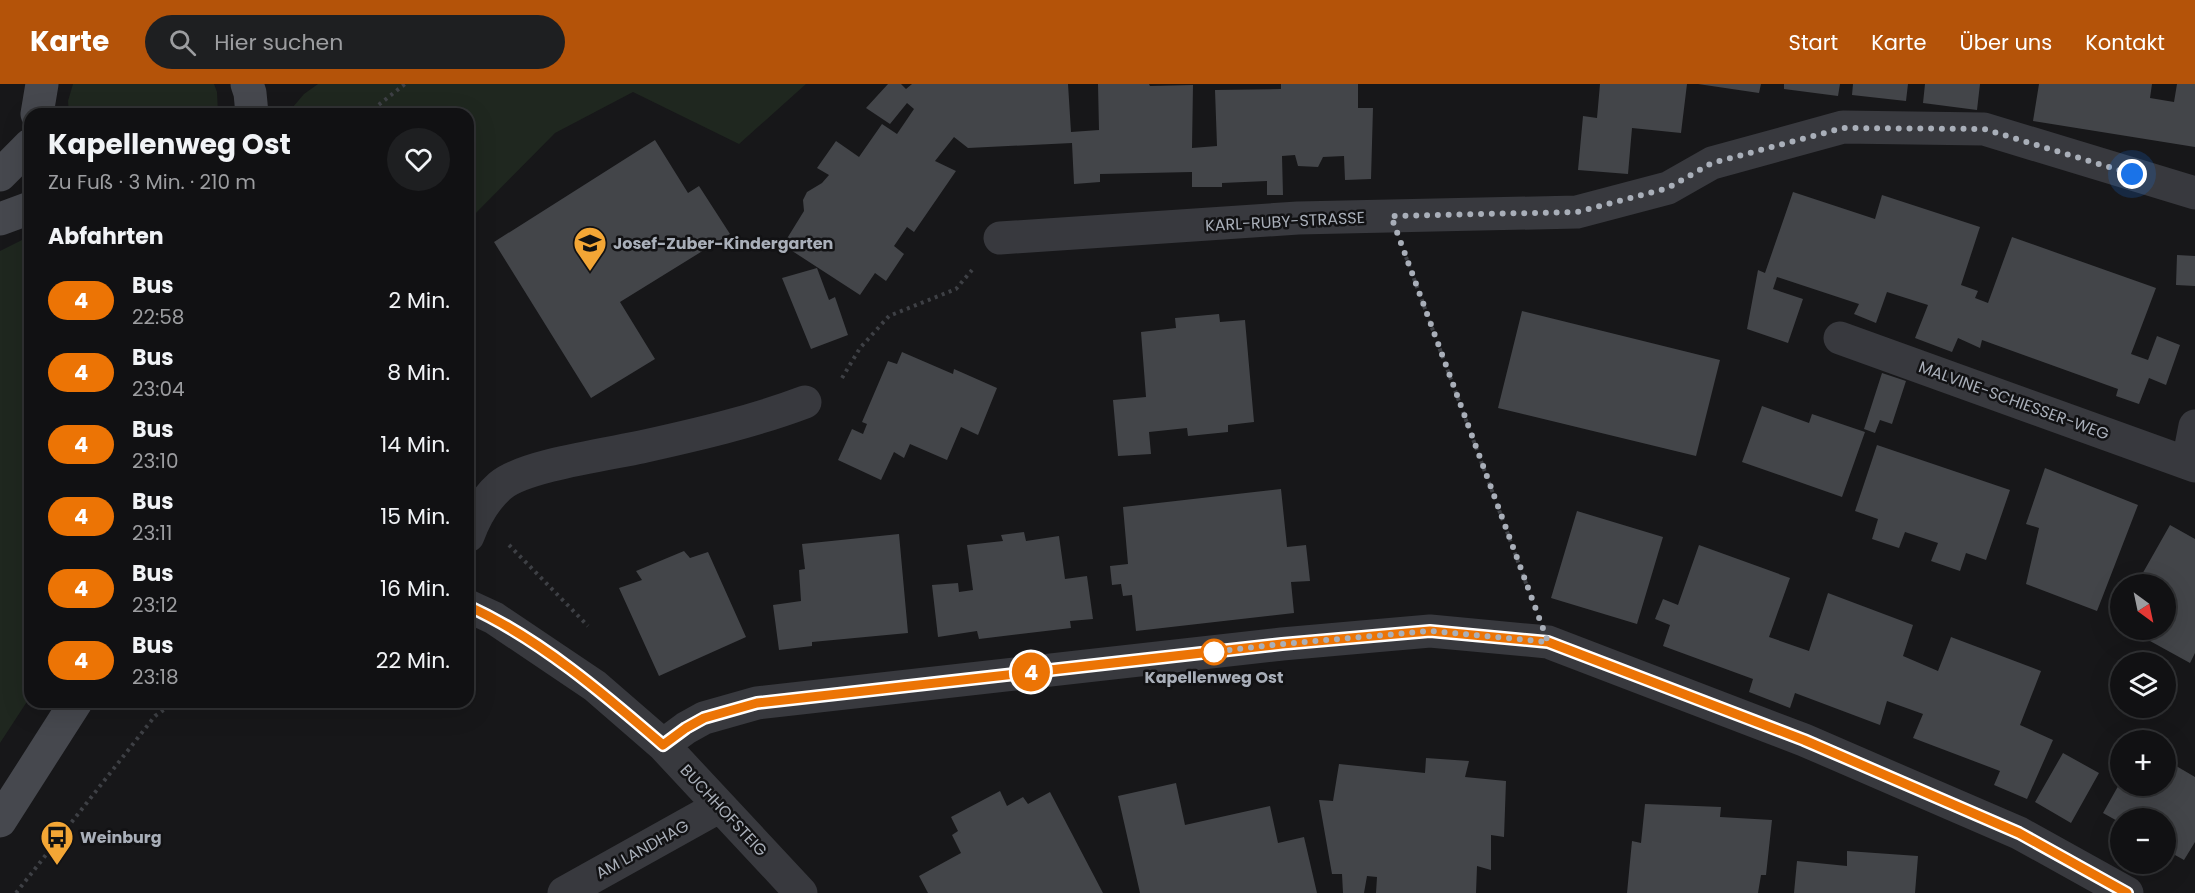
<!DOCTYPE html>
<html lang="de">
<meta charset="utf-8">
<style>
:root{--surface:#111113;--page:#1e1f21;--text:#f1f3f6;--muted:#9c9da0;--line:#303133;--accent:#b45309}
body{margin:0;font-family:Poppins,sans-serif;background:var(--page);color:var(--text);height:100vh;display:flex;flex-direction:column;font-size:22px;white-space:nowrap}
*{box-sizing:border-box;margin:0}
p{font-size:20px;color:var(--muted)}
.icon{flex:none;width:33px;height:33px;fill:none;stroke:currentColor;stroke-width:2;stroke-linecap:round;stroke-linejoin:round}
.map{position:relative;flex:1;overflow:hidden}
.panel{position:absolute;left:24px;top:24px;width:450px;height:600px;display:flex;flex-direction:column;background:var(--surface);border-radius:18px;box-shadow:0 6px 24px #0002,0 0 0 2px var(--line)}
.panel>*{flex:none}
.badge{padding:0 12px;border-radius:20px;font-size:21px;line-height:39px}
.needle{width:39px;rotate:147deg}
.fabs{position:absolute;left:2110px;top:490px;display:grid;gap:12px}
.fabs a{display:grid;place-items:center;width:66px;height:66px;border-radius:50%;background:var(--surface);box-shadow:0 6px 24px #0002,0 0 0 2px var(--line);font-size:30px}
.you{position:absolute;width:30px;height:30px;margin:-15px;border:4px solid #fff;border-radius:50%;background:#1a73e8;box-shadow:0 0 0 9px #1a73e833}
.map>.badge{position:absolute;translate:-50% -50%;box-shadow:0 0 0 3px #fff}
h2{padding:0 24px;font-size:22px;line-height:54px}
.round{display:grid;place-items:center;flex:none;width:63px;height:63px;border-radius:32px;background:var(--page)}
.head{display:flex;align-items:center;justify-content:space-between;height:102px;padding:0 24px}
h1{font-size:28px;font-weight:700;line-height:45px}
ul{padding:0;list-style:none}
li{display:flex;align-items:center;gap:18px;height:72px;padding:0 24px}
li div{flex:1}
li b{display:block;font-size:22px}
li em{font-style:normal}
li .badge{min-width:66px;font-weight:700;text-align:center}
header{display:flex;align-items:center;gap:36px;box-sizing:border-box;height:84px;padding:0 30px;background:var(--accent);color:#fff}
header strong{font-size:28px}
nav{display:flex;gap:33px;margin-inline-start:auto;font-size:21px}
.search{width:420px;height:54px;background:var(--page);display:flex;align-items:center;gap:15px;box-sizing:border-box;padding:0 21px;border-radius:33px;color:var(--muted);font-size:22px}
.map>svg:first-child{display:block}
.green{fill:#1f271f}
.building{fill:#434549}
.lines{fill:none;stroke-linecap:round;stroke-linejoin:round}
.path{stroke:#3e4045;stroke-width:4;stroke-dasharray:3 4.5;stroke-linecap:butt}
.street{stroke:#38393e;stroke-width:33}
.secondary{stroke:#46484e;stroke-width:33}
.line-casing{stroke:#fff;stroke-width:14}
.line{stroke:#ec7405;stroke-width:9}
.walk{stroke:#a9afb9;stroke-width:6;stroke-dasharray:0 10.8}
.stop-dot{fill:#fff;stroke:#ec7405;stroke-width:3}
.labels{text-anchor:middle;stroke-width:5;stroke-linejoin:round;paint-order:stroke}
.street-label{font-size:16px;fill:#a9afb9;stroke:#121214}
.poi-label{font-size:16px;font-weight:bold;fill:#a9afb9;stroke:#121214;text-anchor:start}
.stop-label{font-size:16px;font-weight:bold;fill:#a9afb9;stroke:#121214}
</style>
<header>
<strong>Karte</strong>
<div class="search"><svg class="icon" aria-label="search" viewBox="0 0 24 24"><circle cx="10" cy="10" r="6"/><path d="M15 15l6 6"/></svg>Hier suchen</div>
<nav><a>Start</a><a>Karte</a><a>Über uns</a><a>Kontakt</a></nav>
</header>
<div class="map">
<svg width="2195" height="809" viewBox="0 0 2195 809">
<rect width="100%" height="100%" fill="#171719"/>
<path class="green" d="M73,0H214L217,8L218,30H69L68,17Z
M318,0H806L739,60L633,8L555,49L468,137V30H287L304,10Z
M30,152V613L0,659V167Z"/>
<path class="building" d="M888,0H901L906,5L912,0H1068L1071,48L1099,46L1098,0H1149L1150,2L1193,1L1192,64L1217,62L1215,6L1281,5V0H1358V24H1373L1371,95L1345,96L1344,72L1323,73L1318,83L1298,82L1295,71L1282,72L1283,111H1267V97L1222,99V103H1192V88L1100,90V98L1074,100L1072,59L968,64L954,53L935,77L956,87L914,148L907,143L894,162L904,170L886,197L875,189L860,211L783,161L804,127L803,116L807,108L822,99L829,91L817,84L836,57L859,73L882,40L897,50L914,25L907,19L890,40L866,24Z
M1600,0H1687L1681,49L1632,44L1628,90L1578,86L1583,32L1597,34Z
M1698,0H1761L1759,9Z
M1784,0H1840L1838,12L1784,5Z
M1853,0H1908L1906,17L1852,11Z
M1925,0H1980L1977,26L1923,19Z
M2039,0H2152L2150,14L2174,18L2177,0H2195V63L2033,37Z
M655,56L688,109L699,102L730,150L620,218L655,275L591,314L494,158Z
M1793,108L1875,135L1882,111L1980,143L1961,201L1978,207L1975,214L1988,219L2012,153L2156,204L2131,270L2148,276L2157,252L2180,261L2166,301L2149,294L2139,320L2116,312L2118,305L1982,256L1980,264L1958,254L1952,268L1915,254L1928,221L1887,208L1876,239L1854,230L1859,220L1777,193L1773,205L1803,215L1788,259L1747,245L1758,186L1765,189Z
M2177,171L2195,172V202L2176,201Z
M817,184L829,216L835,213L848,251L811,265L782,194Z
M1522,227L1720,276L1696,372L1498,324Z
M1219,230L1220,238L1245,236L1254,338L1228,341V348L1188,352L1187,344L1149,348L1151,370L1118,372L1113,316L1146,313L1141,248L1176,244L1175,234Z
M902,268L953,290L954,285L997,304L978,351L961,343L947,376L910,360L904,374L894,368L881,396L838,376L852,345L863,350L867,340L862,338L888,277L897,280Z
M1882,289L1906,297L1892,340L1880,336L1875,349L1864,345Z
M1762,322L1809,339L1812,330L1865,348L1842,413L1742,378Z
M1877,361L2010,406L1986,476L1966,469L1960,487L1931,477L1938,459L1905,448L1899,464L1872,455L1878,435L1855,427Z
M2045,384L2138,421L2097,527L2026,500L2039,444L2026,440Z
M1281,405L1287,463L1306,461L1310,497L1291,498L1294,529L1136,547L1132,511L1123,512L1121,500L1112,501L1110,482L1128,480L1123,423Z
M1577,427L1663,453L1637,540L1551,514Z
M2170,441L2195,455V569L2190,579L2130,546H2166V501H2136Z
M1024,448L1026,457L1059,452L1065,495L1087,492L1093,535L1070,537L1071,544L979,555L977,547L938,553L932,501L958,499L959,508L973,506L967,461L1003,457L1001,451Z
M899,450L908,549L812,558V562L779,566L773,521L801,517L799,486L805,485L802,460Z
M1699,461L1790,494L1769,553L1809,567L1828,509L1913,541L1903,572L1938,587L1951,553L2041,587L2020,641L2053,656L2027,715L1994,701L2000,687L1913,654L1923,630L1887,617L1880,641L1795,609L1790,624L1749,608L1753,595L1663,562L1670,541L1655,535L1663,515L1678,521Z
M684,467L690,474L708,468L746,553L659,592L619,504L642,496L636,487Z
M2063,669L2099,689L2071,739L2035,718Z
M1426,674L1469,677L1465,693L1506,697L1504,753L1491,751V786L1477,782L1476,809H1376L1377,793L1367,792L1364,809H1343L1342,790H1332L1319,716L1333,717L1339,680L1425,689Z
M2166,676L2195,693V758L2184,776L2166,766V735H2121V739L2103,729L2121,697V702H2166Z
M1176,699L1185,741L1270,722L1278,759L1304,753L1317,809H1140L1118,712Z
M1000,707L1007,722L1023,713L1028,720L1050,708L1103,809H928L919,792L961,769L952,751L958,747L951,733Z
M1645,720L1721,723L1720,733L1772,736L1766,791H1761L1758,809H1627L1632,757L1641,759Z
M1847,767L1918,772L1915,809H1794L1797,777L1847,782Z"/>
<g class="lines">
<path class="path" d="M367,30L405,0
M1406,173L1531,513
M842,294L860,264L889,232L956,205L972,186
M509,461L588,542
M16,809L155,632L175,618"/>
<path class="street" d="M1000,154L1298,134L1577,128L1668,104L1712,79L1843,43L1984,45L2195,109
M1840,254L2195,382
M2188,378L2195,342
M468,452C475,433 484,416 500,402C522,382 608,370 641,363C695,351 752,338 805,318
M468,522L494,534L595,602L663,661L801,809
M663,661L686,644L704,634L757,619L1282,560L1430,547L1548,558L1804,656L2019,749L2127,809
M564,809L720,722"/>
<path class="secondary" d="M247,0L250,9L252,30
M37,30L42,0
M0,91L30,61
M0,135L30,124
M0,737L76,618"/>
</g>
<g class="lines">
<defs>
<path id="line" d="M468,522C540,555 604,610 663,661L686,644L704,634L757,619L1282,560L1430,547L1548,558L1804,656L2019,749L2127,809"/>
</defs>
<use href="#line" class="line-casing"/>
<use href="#line" class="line"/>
<path class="walk" d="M1214,568H1211L1282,560L1430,547L1548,558L1391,132L1577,128L1668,104L1712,79L1843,44L1984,45L2132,90"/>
</g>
<defs>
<symbol id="school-pin" viewBox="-11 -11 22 30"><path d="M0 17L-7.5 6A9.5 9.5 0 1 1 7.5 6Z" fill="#f3a635" stroke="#121214"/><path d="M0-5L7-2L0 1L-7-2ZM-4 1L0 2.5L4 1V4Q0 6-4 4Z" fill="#111"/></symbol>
<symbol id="bus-pin" viewBox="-11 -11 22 30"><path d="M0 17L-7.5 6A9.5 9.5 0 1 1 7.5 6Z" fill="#f3a635" stroke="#121214"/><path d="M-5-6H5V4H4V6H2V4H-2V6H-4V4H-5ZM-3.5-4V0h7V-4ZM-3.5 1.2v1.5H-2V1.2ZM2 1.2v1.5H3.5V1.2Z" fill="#111"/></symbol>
</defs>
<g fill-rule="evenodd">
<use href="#school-pin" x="571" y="140" width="38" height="52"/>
<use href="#bus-pin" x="38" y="734" width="38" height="52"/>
</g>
<circle class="stop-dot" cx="1214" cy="568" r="12"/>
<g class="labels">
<g class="street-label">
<text transform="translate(1285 137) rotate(-3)" y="6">KARL-RUBY-STRASSE</text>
<text transform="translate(2014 316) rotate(20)" y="6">MALVINE-SCHIESSER-WEG</text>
<text transform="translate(724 726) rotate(47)" y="6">BUCHHOFSTEIG</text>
<text transform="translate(642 765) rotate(-29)" y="6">AM LANDHAG</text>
</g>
<g class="poi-label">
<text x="613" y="165">Josef-Zuber-Kindergarten</text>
<text x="80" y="759">Weinburg</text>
</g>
<g class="stop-label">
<text x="1214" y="599">Kapellenweg Ost</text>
</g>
</g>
</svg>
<div class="fabs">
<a><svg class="needle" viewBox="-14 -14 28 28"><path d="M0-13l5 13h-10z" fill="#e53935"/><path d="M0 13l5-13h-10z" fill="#9c9da0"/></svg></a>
<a><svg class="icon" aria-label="layers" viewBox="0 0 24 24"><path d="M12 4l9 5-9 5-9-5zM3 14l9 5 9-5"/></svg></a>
<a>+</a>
<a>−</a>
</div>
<div class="you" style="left:2132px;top:90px"></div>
<b class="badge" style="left:1031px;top:588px;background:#ec7405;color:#fff">4</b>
<section class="panel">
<div class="head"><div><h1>Kapellenweg Ost</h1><p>Zu Fuß · 3 Min. · 210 m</p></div><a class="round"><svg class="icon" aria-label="heart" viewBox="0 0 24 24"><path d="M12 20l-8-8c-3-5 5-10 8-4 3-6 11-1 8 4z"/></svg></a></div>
<h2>Abfahrten</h2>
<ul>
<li><span class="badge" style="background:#ec7405;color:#fff">4</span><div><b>Bus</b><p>22:58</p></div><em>2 Min.</em></li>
<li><span class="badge" style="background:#ec7405;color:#fff">4</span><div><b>Bus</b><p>23:04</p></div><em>8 Min.</em></li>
<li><span class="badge" style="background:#ec7405;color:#fff">4</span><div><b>Bus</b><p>23:10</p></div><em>14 Min.</em></li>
<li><span class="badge" style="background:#ec7405;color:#fff">4</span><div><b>Bus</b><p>23:11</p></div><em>15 Min.</em></li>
<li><span class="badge" style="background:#ec7405;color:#fff">4</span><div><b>Bus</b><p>23:12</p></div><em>16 Min.</em></li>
<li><span class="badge" style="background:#ec7405;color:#fff">4</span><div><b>Bus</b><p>23:18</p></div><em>22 Min.</em></li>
</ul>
</section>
</div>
